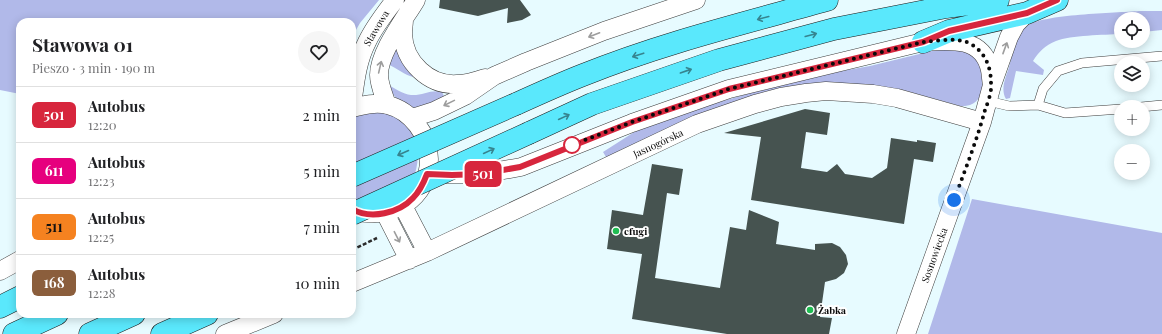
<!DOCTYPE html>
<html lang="pl">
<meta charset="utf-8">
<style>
:root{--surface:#fff;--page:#f6f6f6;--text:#202124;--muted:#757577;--line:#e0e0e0}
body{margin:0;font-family:"Playfair Display",serif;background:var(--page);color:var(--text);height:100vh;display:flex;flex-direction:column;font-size:15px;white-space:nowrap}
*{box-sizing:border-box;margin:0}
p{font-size:13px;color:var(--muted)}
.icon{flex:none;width:22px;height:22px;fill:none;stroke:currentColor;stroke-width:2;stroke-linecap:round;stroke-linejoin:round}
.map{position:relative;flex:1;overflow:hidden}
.details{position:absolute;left:16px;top:18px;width:340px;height:300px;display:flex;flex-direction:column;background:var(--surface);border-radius:12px;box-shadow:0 2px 10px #0003}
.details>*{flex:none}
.badge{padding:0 8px;border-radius:6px;font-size:14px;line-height:26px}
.buttons{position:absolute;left:1114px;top:12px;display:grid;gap:8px}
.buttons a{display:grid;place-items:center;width:36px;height:36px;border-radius:50%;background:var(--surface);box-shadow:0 2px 10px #0003;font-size:20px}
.you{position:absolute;width:20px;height:20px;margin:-10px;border:3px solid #fff;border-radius:50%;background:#1a73e8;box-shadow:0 0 0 6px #1a73e833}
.map>.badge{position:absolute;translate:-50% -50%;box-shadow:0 0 0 2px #fff}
.round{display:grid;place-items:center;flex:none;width:42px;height:42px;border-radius:21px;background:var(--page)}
.overview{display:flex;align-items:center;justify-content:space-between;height:68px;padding:0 16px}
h1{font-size:19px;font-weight:700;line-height:30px}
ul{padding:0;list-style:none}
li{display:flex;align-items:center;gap:12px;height:56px;padding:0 16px;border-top:1px solid var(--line)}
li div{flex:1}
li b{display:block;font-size:15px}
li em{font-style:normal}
li .badge{min-width:44px;font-weight:700;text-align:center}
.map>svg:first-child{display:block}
.green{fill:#b1b9e9}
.building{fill:#465350}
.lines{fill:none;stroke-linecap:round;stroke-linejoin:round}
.lane-casing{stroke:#3d3d3d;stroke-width:10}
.street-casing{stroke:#3d3d3d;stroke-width:19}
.primary-casing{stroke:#1b1b1b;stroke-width:23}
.path{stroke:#2c2c2c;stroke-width:2.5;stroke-dasharray:4 2;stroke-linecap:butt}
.lane{stroke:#fff;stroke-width:9}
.street{stroke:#fff;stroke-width:18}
.primary{stroke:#5ae8fc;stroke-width:22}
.primary-bridge-casing{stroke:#1b1b1b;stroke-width:23;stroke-linecap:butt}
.primary-bridge{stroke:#5ae8fc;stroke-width:22}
.oneway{stroke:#36848f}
.oneway2{stroke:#9d9d9d}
.line-casing{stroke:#fff;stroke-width:9}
.line{stroke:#d7263d;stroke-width:6}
.walk{stroke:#0a0a0a;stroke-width:4;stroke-dasharray:0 7.2}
.stop-dot{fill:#fff;stroke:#d7263d;stroke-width:2}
.poi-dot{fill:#20bc52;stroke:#fff;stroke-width:1.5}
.labels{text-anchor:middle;stroke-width:4;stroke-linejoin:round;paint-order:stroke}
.street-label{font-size:10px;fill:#0a0a0a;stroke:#fff}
.poi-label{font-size:10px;font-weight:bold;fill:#0a0a0a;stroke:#fff;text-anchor:start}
</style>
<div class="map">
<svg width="1162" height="334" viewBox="0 0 1162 334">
<rect width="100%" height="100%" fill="#e7fbff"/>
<path class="green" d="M0,0H379L360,23L352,37V22H20V94L0,90Z
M1139,11H1162V30L1143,32V19H1121V34C1104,35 1071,35 1056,41C1045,45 1038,53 1033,61L1044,70L1043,75L1016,71L1010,98L1006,99C1000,89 1006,77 1009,67C1013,53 1015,35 1027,26C1042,14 1116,13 1139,11Z
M944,48C951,48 961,47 967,50C985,57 991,98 970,105C967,106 963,106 960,106L902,90L871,85L839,83L595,163L606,157L603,152L639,129L696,109L802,78L870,66Z
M394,49L397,51L407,70L414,77C405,76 396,67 387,64Z
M387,84C394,88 403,94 411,95C422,96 431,89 442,92L444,96L443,97C437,100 430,104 422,107C406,112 393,97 387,84Z
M364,112C370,112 377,111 383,112C416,119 425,154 412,181L360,201L352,197V117Z
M972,199L1162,233V334H928Z"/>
<path class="building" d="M440,0H520L531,15L522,20L507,23L508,8L478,16L439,8Z
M805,109L830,113L827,135L806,132L801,168L827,172L837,164L845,174L872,178L887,168L891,138L917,142V140L936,143L933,162L914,159L904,224L751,200L761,137L724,133Z
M652,164L683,169L679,195L667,193L655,278L720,288L730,227L746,230L749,210L779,222L776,244L815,250V244L832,243L840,247L846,255L848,264L844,273L836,279L825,282L820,317L832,318L829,334H727L632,319L642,254L607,249L612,210L643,215Z"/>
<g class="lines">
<defs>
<path id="lane" d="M988,101L1009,106L1038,105L1065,113L1121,109
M1038,105L1043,89L1058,71L1082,63L1162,56
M1141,107L1162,105"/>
<path id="street" d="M404,19C404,24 403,29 403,34C404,62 429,86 457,84C467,84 476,81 485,78
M352,105C355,84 357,61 367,42C374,27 385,13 395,0
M387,105C384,95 379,85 379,75C379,52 404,20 416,0
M352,108C364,105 376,102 388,105C411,111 429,134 429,159C429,199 391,221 354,211
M412,118L434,111L465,96L494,76L526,62L604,31L696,0
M441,174H481L521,167L632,123L729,89L923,42C949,40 983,36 990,70C991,75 991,80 992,85
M403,206L427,252
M385,213L409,260
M0,271L20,260
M352,283L427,252L697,124L755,104L781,97L806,93L826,91L873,94L897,98L982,122
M225,334L274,314
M906,334L982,122L992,85L1009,37L1016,24L1027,13"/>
<path id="primary" d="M923,42L949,31L1027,13L1057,0
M516,104C538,94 560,84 583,75C662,43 745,23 827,0
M529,133L592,104L719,60L834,29L946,7L998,0
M0,307L20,297
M14,334L57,314
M90,334L134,314
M162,334L207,314"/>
</defs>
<use href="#lane" class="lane-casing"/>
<use href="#street" class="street-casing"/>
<use href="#primary" class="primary-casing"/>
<path class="path" d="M352,250L377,238"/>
<use href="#lane" class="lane"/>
<use href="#street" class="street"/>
<use href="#primary" class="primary"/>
<defs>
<path id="primary-bridge" d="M352,176L516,104
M352,214L529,133"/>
</defs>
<use href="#primary-bridge" class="primary-bridge-casing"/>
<use href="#primary-bridge" class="primary-bridge"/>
</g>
<defs><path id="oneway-shaft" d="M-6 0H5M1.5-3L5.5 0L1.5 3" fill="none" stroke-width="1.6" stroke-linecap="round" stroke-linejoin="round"/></defs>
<g class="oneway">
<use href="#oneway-shaft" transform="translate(763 18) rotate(165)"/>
<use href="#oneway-shaft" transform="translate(811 35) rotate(-15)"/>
<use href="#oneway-shaft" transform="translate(638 55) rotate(162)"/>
<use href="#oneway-shaft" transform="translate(686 71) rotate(-19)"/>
<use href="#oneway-shaft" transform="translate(564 117) rotate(-25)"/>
<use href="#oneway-shaft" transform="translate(489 151) rotate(-25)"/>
<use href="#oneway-shaft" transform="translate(403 153) rotate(156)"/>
</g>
<g class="oneway2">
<use href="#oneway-shaft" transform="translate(594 35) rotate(159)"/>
<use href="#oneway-shaft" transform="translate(1005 48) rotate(-70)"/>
<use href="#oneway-shaft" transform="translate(380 67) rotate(-77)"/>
<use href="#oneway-shaft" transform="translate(449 103) rotate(154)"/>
<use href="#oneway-shaft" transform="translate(397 237) rotate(63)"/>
</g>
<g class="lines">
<defs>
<path id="line" d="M352,209C371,220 399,213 413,198C420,191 424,182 427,174L452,175L481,174L520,167L632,122L729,89L923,42L949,31L1027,13L1057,0"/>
</defs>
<use href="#line" class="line-casing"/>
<use href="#line" class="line"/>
<path class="walk" d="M572,145L632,122L729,89L923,42C938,41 955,37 969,43C985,51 991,67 991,83C992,92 988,102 985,110C977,140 965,170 954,200"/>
</g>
<circle class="stop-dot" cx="572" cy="145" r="8"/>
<g class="poi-dot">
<circle cx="616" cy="231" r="4"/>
<circle cx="810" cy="310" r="4"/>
</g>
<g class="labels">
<g class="street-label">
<text transform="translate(376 28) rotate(-59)" y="4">Stawowa</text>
<text transform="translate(658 143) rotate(-25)" y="4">Jasnogórska</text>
<text transform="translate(934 255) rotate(-70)" y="4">Sosnowiecka</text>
</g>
<g class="poi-label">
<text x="624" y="235">efugi</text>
<text x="818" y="314">Żabka</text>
</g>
</g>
</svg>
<div class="buttons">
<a><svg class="icon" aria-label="locate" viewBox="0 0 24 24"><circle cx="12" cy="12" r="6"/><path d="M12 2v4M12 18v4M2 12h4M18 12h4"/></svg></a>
<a><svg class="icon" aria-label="layers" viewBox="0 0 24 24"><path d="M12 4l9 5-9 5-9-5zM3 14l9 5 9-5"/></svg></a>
<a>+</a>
<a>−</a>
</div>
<div class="you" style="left:954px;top:200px"></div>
<b class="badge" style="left:483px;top:174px;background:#d7263d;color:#fff">501</b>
<section class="details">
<div class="overview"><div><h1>Stawowa 01</h1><p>Pieszo · 3 min · 190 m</p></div><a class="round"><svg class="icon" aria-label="heart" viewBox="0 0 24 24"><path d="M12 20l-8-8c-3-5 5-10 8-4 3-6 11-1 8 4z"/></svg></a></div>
<ul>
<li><span class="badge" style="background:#d7263d;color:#fff">501</span><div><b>Autobus</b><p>12:20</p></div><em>2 min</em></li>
<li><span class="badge" style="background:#e6007e;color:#fff">611</span><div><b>Autobus</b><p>12:23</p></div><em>5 min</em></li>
<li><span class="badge" style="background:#f58220;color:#111">511</span><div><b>Autobus</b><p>12:25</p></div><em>7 min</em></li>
<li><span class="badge" style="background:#8b5e3c;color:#fff">168</span><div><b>Autobus</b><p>12:28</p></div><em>10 min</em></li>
</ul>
</section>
</div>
